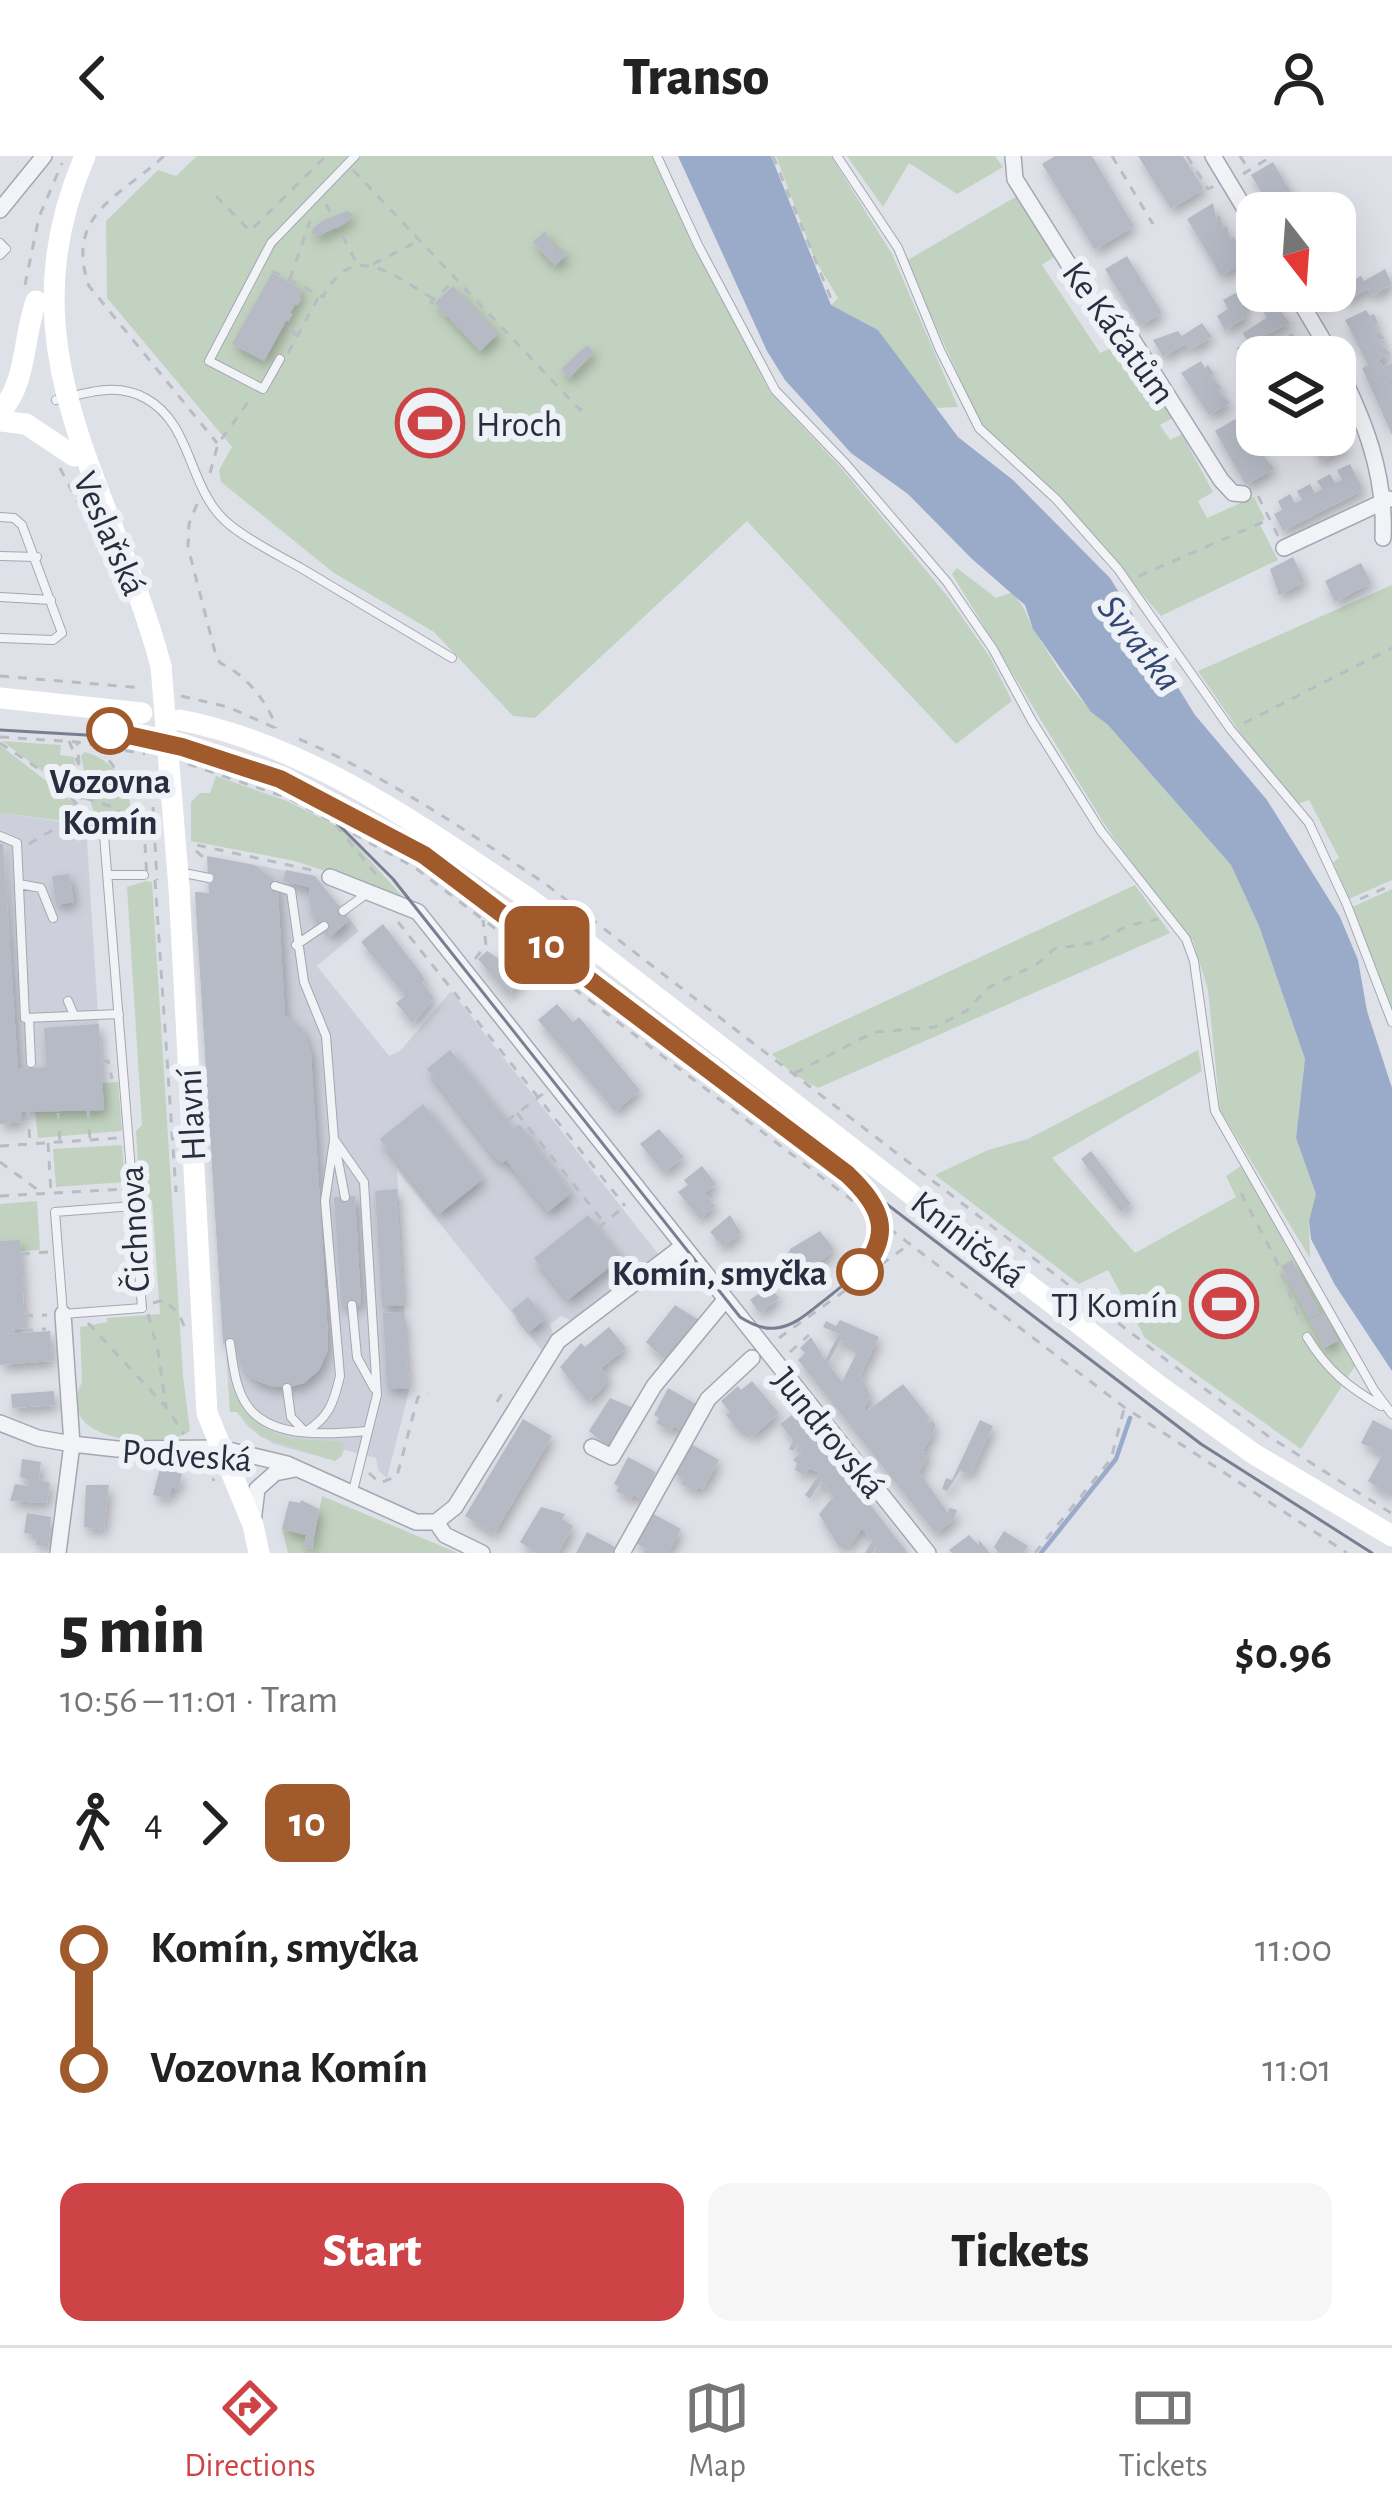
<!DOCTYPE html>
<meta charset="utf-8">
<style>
:root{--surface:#fff;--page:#f6f6f6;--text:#222;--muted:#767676;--line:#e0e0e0;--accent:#ce4346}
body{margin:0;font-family:"Alegreya Sans",sans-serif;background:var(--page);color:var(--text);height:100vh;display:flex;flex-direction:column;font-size:45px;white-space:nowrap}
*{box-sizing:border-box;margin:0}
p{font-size:39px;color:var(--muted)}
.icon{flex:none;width:66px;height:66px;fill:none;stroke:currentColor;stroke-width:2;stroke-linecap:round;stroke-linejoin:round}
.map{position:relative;height:1397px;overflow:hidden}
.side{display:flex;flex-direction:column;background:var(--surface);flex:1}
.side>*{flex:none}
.badge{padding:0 24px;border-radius:18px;font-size:42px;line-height:78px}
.needle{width:78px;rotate:163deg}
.tools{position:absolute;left:1236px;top:36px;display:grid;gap:24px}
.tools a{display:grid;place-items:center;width:120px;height:120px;border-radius:24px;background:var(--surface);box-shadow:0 12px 48px #0002;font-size:60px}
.map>.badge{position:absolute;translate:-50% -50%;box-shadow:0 0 0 6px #fff}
.legs{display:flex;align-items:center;gap:18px;height:132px;padding:0 60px;font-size:39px}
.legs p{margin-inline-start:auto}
.headline{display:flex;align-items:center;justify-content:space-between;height:204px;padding:0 60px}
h1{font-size:66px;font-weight:800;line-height:90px}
.action{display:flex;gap:24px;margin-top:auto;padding:24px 60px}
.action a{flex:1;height:138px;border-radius:24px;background:var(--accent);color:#fff;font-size:48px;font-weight:800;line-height:138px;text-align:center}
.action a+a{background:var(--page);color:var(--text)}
ul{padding:0 60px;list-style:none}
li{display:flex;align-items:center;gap:42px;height:120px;font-size:45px}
li i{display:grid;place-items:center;width:18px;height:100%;margin:0 15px;background:currentColor}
li i::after{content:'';width:30px;height:30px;margin:-15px;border:9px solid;border-radius:50%;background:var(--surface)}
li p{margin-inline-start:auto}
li:first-child i{background:linear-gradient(#0000 50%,currentColor 0)}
li:last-child i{background:linear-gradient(currentColor 50%,#0000 0)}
header{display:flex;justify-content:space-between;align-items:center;height:156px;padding:0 60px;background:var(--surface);font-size:54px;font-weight:800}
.dock{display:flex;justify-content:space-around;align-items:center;height:168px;border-top:3px solid var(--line);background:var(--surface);font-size:33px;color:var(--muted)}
.dock a{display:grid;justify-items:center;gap:6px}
.dock .active{color:var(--accent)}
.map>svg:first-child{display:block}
.built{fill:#cdd0da}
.green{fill:#c2d2c0}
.water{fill:#9aaac9}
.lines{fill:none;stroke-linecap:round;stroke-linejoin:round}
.stream{stroke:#9aaac9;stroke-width:4.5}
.building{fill:#b6bac5;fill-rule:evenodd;filter:url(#shadow)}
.lane-casing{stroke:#a4a7b2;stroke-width:10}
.street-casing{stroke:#a4a7b2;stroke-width:18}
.path{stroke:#b9bcc3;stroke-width:3;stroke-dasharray:9 9;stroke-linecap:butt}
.lane{stroke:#f2f3f7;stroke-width:8}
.street{stroke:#f2f3f7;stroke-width:15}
.secondary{stroke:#fff;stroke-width:21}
.tram{stroke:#787f92;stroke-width:3}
.lane-bridge-casing{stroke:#a4a7b2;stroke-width:10;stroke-linecap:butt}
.path-bridge{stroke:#b9bcc3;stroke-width:3;stroke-dasharray:9 9;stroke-linecap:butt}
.lane-bridge{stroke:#f2f3f7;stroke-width:8}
.secondary-bridge{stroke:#fff;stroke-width:21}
.line-1-casing{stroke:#fff;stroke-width:27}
.line-1{stroke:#a05a2c;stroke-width:18}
.stop-1-dot{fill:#fff;stroke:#a05a2c;stroke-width:6}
.labels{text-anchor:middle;stroke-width:12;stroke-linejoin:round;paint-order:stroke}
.street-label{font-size:36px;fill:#282d3f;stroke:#eef1f6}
.poi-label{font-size:36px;fill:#282d3f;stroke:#eef1f6;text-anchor:start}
.stop-label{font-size:36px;font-weight:bold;fill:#282d3f;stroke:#eef1f6}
.water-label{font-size:39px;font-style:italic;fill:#324773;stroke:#eef1f6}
</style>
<header><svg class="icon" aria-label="back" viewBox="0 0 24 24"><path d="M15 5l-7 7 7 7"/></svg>Transo<svg class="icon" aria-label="person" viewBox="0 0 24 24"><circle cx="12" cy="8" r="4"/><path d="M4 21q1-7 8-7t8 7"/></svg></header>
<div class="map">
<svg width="1392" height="1397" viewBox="0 0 1392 1397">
<defs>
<filter id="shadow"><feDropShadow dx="3.5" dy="6" stdDeviation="6" flood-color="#0004"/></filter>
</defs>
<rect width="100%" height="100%" fill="#dfe1e8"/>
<path class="built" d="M0,657L86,669L104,954L22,956V966L0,968Z
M207,700L315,720L359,775L317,810L389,900L400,895L451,835L659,1099L578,1162L570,1164L561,1160L550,1168L553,1178L542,1195L397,1014L409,1235L387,1322L378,1314L376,1302L345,1294L335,1305L274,1288L248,1271L237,1256H230L195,736L209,737Z"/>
<path class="green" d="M197,0H654L695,91L770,236L842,313L948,441L990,501L1012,545L956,588L747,365L535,562L513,560L434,476L334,417L221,326L219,314L232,291L107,142L106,65L158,14L176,20Z
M776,0H831L892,98L958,251L935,252L878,174L831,149L838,142L815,104Z
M847,0H995L1003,11L957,38L909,7L883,51Z
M1017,40L1054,101L1042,109L1100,197L1116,190L1130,194L1173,262L1160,269L1170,284L1182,278L1213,336L1198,345L1207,362L1254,341L1265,363L1259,367L1278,404L1161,460L1059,340L982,271L906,105Z
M957,412L996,442L1011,437C1026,449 1026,461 1036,477C1055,508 1078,547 1108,569L1231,709L1259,770L1305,903L1296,982L1317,1038L1309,1065L1310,1102L1220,954L1208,834L1193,785L1168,760L1103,666L952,418Z
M1392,429V724L1349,743L1333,706L1339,702L1309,644L1298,648L1246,585L1198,515Z
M2,585L61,589L60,599L74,601L82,645Z
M0,589L77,649L64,665L0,657Z
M84,596C118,603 133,639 133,672L117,670L116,675H102L92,651L81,600Z
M216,620L287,645L341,672L403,741L295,705L191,685V646L200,637H210Z
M146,725L152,726L183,1220L190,1275C170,1293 49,1290 82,1226L80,1171L107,1166V1162L160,1158L152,1044H140L136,975L142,969L127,731Z
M1135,729L1170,777L818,932L793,918L772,898Z
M1392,733V856L1352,751Z
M1198,894L1202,915L1052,1002L1135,1097L1236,1041L1226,1020L1244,1008L1355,1210L1301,1293L1145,1182L1108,1114L1079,1128L935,1019L988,994L1028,983Z
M118,926L122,975L38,982L35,955L103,954L102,927Z
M122,989L125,1026L56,1031L53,993Z
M37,1045L40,1094L20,1095L0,1085V1048Z
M228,1224C254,1279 279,1285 338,1285L344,1288L342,1300L335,1305L261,1281L237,1256H230Z
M322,1340L458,1397H288L282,1373L306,1379L305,1391L312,1392Z"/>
<path class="water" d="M678,0H771L831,149L878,174L958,281L1013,324L1110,422L1195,559L1267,644L1340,761L1358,804L1367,855L1392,932V1215L1335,1129L1311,1083L1309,1065L1316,1038L1296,982L1305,903L1259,770L1231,709L1108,569L1091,556L1033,473L1025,449L972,403L908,338L851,297L785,224L767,195Z"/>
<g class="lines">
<path class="stream" d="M1041,1397L1116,1303L1130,1262"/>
</g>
<path class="building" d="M1055,0H1092L1134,70L1095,94L1042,8Z
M1138,0H1183L1204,33L1171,53Z
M1273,6L1293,40L1304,57H1274L1251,19Z
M1213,47L1216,61L1220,59L1223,72L1227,70L1230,83L1234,81L1238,89L1237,95L1241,92L1245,100L1244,106L1221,120L1187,63Z
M347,55L354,58L344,68L317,80L312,77L313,72L324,64Z
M545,75L556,95L560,91L567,98L555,110L533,86Z
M1127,100L1162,157L1140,170L1105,113Z
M1253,113L1257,135H1270L1241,149L1248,160L1225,174L1217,160L1228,153L1223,144L1248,130L1242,120Z
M1385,113L1392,128L1373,140L1368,132L1345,146L1339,135L1316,149L1308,135H1335V129L1347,122L1350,126L1361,120L1364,125Z
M272,117L303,134L264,205L232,188Z
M453,130L498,178L480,195L435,147Z
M1273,145L1290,167L1261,181L1268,192L1245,206L1237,192L1248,185L1242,177L1267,162L1261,152Z
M1366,154L1370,160L1374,158L1378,167L1373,170L1385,182L1379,185L1391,198L1379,204L1383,211L1392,207V223L1388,225L1392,232V279L1362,212L1368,209L1345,164Z
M1202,167L1212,181L1190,194L1186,187L1163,201L1153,184L1178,175L1182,180Z
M1292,177L1310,199L1275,201L1287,194L1281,184Z
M587,189L594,196L569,222L561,213Z
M1201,205L1205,212L1208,209L1214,218L1210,220L1222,232L1218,235L1230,247L1209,259L1181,217Z
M1235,263L1238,269L1242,267L1250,280L1253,278L1258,287L1255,288L1274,313L1246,329L1215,275Z
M1335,271L1339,278L1342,276L1346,292L1320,305L1307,279H1335Z
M1350,308L1363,334L1283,375L1274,358L1282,354L1278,345L1290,338L1295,347L1302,344L1297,335L1310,328L1315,337L1322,333L1317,325L1330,318L1335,327L1342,324L1337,314Z
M1293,401L1305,426L1279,439L1270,413Z
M1361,407L1371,427L1335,446L1325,425Z
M0,688H3L18,913L47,911L44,872L99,868L104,954L21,956L22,966L0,968Z
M207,700L254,709L274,724L278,737L285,859L302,872L311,897L328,1182L327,1196L319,1214L304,1227L290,1231L270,1230L253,1223L241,1208L234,1187H223L195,736L209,737Z
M286,714L315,720L350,764L331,780L311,754L309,731L283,725Z
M69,718L74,746L56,749L52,720Z
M383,768L421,817L425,824L422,826L434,842L413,868L396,847L405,840L361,786Z
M487,795L526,820L508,839L478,803Z
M557,848L573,866L579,861L640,934L615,956L538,864Z
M450,894L513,973L519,968L571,1037L548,1056L506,1004L502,1007L493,999L427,913Z
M423,948L483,1023L439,1058L380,983Z
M659,973L684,1001L664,1017L640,988Z
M1091,995L1131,1048L1121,1056L1081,1003Z
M702,1010L716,1028L705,1037L715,1050L700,1063L678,1036L688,1029L684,1024Z
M397,1033L404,1149L382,1150L375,1035Z
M355,1040L361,1149L341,1150L334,1041Z
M588,1059L621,1102L568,1144L534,1102Z
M730,1059L741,1077L723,1091L710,1076Z
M820,1075L834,1093L808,1117L806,1114L802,1118L788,1100L790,1093Z
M20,1084L25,1172L6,1174L7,1178L50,1175L52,1205L0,1209V1085Z
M1292,1104L1320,1157L1309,1163L1281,1110Z
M769,1130L779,1142L760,1157L750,1144Z
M528,1141L545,1163L529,1176L512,1154Z
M675,1149L699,1164L666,1205L646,1186Z
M404,1156L409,1232L387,1233L383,1157Z
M1323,1157L1338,1185L1324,1192L1310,1164Z
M840,1164L879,1181L860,1219L871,1240L864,1252L867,1255L903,1228L930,1262L915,1278L932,1264L936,1270L923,1295L929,1297L919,1316L948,1357L949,1352L957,1354L953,1364L936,1378L798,1204L805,1197L800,1192L811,1181L825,1204L839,1178L823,1171L826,1165L836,1170ZM841,1184L858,1194L842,1226L828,1207Z
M609,1171L626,1192L601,1212L609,1221L600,1235L587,1246L560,1211L581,1187L585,1191Z
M752,1225L779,1257L752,1281L745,1273L741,1277L726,1259L730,1256L721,1245L738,1230L741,1234Z
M668,1232L696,1248L682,1275L674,1270L671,1275L656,1267L659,1262L654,1259Z
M54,1235L55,1249L12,1252L11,1238Z
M610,1242L635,1253L611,1293L589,1275Z
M796,1256L813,1276L908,1397H881L876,1390L873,1397H865L872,1385L862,1372L849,1391L844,1387L840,1393L819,1358L833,1341L821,1325L810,1343L805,1339L820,1317L809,1312L805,1319L795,1314L797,1307L793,1304L802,1295L797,1288L794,1295L789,1293L793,1284L780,1268Z
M523,1263L552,1280L494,1378L465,1360Z
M980,1264L993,1270L970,1319L960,1315L947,1335L942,1333L946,1322L952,1324Z
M1373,1264L1392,1274V1341L1368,1325L1383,1298L1361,1287Z
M688,1286L719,1304L703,1333L698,1331L695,1335L681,1328L684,1323L671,1316Z
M628,1301L656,1316L642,1343L633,1339L631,1343L616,1335L619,1331L614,1328Z
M22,1303L41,1306L39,1323L50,1327L47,1347L10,1345L15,1328L28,1330L29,1325L20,1321Z
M160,1312L182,1318L178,1333L172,1331L169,1343L153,1339Z
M86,1329H109L104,1374L84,1371Z
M301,1344L319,1353L312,1393L304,1391L306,1379L282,1373L289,1345L300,1347Z
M541,1351L565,1358L562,1363L573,1370L558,1397H536L520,1386Z
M650,1356L681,1373L668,1397H643L646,1393L634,1386Z
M27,1357L51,1361L48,1391L36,1389L37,1379L24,1377Z
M1004,1375L1028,1390L1023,1397H999L994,1391Z
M587,1376L615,1391L612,1397H576Z
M969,1379L979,1389V1384L990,1397H952L949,1394Z"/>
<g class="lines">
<defs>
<path id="lane" d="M657,0L698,89L775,234L846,308L947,426L993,493L1032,565L1101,675L1186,783L1194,805L1215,955L1374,1234L1392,1258
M837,0L898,92L940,194L979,272L1056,343L1118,413L1231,574L1309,667L1347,749L1392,866
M0,87L6,93L0,99
M280,203L263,233L209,205L271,87L355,0
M56,244C86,237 116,226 145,242C194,268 187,335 230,369C251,386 278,399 301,412C351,442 401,472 452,502
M0,361L14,362L22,369L62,477L53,484L0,482
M0,400L37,401
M0,441L51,444
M104,679L142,1152L63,1158L55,1056L133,1050
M0,680L17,687L25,862L119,858
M108,719H144
M19,728L41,732L53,762
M275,730L291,735L304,826L326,880L334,983L364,1026L377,1239L353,1335
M343,755L365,739
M296,789L324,770
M68,845L74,859
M29,862L31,907
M335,989L345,1041
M352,1149L357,1201L374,1232
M1307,1181C1327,1214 1348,1231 1381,1250
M230,1187C233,1208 235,1234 249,1252C275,1284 332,1278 368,1275
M287,1232L291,1261L305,1276C329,1262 334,1246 340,1220L325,1045L334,984"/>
<path id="street" d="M1013,0L1015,23L1105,166L1132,183L1221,324L1233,337L1243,338
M1213,0L1257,73
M0,54L44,0
M1294,135L1333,201
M1335,205C1364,263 1386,317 1383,382
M1284,392L1389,343
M330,721L418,756L928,1397
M0,1267L38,1282L72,1288L117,1293L220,1292L287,1308L416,1366H436L455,1351L558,1185L683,1090
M592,1291L612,1301L654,1230L725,1144
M253,1366L257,1333L275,1317L295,1313
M436,1366L445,1379L482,1397
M58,1397L72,1288L63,1158
M622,1397L708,1243L752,1202"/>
</defs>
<use href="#lane" class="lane-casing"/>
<use href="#street" class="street-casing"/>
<path class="path" d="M164,0C120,41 64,58 89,130L217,287
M773,0L834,150
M1112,0L1153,68
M1187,0L1208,33L1214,30
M1240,0L1249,14
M353,14L580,254L587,246
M1243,18L1272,0
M216,40L250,75L326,0
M326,48L357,108
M373,108L418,85
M272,115L323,141C354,81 394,121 434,143
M290,123L310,65
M25,129L39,61L62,7
M446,161L431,146L455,124
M296,179L286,167L306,132
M288,197L318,142
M60,312L92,373
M210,317L218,288L251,242
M1258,340L1278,380
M197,348L189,368L188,391L215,496L220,507C244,517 269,547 276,572
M1139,420L1268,364
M0,520L143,532
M181,540L228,551L280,574
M1244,567L1392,492
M0,581L77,586L145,598
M299,583C386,620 465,674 543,726L1173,1209L1268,1280L1391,1357
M69,585L79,609
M0,587L54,623L96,669
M98,590L130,632L139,680L150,681
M188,608L288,642L414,711L1124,1251L1347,1397
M85,642L116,652L138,671
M69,664L95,669
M336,669L379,722
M29,688L66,666L83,646L77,586
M197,689L316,715
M196,695L210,707
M155,724L176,1036
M1360,743L1392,729
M398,766L625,1050
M475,803L486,789L483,764
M795,917L874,876L935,871L966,855L988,832L1037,808L1054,793L1097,786L1127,770L1158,763
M102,924L103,905H108L112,923
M28,955L30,988
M88,955L90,983
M58,957L60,985
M517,957L605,1068
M507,965L544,937
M48,987L51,1036
M0,990L118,982
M0,1006L42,1037
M1241,1037L1275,1102L1302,1168
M0,1040L124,1033
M598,1072L624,1051
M21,1098L49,1096
M153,1147L164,1144L179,1158L184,1170
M148,1158L158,1195L166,1251
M24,1160L47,1159
M88,1167L166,1251L184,1278
M6,1176L46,1173
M779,1182L911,1087
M790,1196L809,1179
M497,1246L506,1231
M205,1306L214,1325
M369,1317L380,1327L397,1320L418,1241L429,1238
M1035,1397L1111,1303L1124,1253"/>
<use href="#lane" class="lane"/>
<use href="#street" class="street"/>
<path class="secondary" d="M85,0C0,196 112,328 161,510
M0,256C27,228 23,181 36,145
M0,265L26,268L74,300
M0,542L142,557
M180,564C309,589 424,672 531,744L1158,1229L1254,1298L1392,1380
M179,732L207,1257L253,1369L259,1397"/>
<path class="tram" d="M0,574L86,579L144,590
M182,591C306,625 409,688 512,762L1201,1288L1372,1397
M329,659L393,723L740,1161C751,1168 763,1174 776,1172C796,1170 811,1154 826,1143C861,1115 905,1081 864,1034"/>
<defs>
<path id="lane-bridge" d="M179,716L209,722"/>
</defs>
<use href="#lane-bridge" class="lane-bridge-casing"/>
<path class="path-bridge" d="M152,633L157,724
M145,688L147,723"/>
<use href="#lane-bridge" class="lane-bridge"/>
<path class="secondary-bridge" d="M161,510L179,732"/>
</g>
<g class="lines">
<defs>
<path id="line-1" d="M110,575L182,591L280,623L424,699L847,1018C880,1049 895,1077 860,1116"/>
</defs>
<use href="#line-1" class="line-1-casing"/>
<use href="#line-1" class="line-1"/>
</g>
<defs>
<symbol id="stadium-ring" viewBox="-11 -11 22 22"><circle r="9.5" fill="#eef1f6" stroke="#ce4346" stroke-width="1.5"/><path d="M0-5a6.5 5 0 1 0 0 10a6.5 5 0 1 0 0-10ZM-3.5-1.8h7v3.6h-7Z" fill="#ce4346"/></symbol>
</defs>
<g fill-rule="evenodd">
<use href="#stadium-ring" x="392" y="229" width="76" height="76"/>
<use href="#stadium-ring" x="1186" y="1110" width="76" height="76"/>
</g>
<g class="stop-1-dot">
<circle cx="110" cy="575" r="21"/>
<circle cx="860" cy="1116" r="21"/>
</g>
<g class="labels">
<g class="street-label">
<text transform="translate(1120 176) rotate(54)" y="13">Ke Káčatům</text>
<text transform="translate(111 377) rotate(66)" y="13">Veslařská</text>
<text transform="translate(190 959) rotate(-93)" y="13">Hlavní</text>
<text transform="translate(133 1073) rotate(-93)" y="13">Čichnova</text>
<text transform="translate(969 1082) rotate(38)" y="13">Kníničská</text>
<text transform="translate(830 1276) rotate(51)" y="13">Jundrovská</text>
<text transform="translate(187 1298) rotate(4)" y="13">Podveská</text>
</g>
<g class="poi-label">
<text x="476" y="280">Hroch</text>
<text x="1178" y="1161" text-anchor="end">TJ Komín</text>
</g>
<g class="stop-label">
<text x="110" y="637">Vozovna<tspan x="110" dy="41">Komín</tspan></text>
<text x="827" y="1129" text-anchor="end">Komín, smyčka</text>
</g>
<g class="water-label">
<text transform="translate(1141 486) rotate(52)" y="14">Svratka</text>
</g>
</g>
</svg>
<div class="tools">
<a><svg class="needle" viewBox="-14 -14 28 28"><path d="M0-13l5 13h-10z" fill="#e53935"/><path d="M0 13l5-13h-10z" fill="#767676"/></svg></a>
<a><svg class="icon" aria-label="layers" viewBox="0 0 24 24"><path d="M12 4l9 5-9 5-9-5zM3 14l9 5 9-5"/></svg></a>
</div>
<b class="badge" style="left:547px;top:789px;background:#a05a2c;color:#fff">10</b>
</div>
<section class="side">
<div class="headline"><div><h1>5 min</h1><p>10:56 – 11:01 · Tram</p></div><b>$0.96</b></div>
<div class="legs"><svg class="icon" aria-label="walk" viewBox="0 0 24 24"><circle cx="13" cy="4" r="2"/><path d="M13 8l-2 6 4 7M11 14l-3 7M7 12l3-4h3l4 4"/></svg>4<svg class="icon" aria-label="forward" viewBox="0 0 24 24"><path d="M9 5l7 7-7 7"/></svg><b class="badge" style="background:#a05a2c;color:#fff">10</b></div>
<ul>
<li><i style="color:#a05a2c"></i><b>Komín, smyčka</b><p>11:00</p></li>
<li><i style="color:#a05a2c"></i><b>Vozovna Komín</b><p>11:01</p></li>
</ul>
<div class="action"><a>Start</a><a>Tickets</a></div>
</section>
<nav class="dock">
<a class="active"><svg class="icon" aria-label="directions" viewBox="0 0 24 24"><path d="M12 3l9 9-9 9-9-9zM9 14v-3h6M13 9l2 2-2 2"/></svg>Directions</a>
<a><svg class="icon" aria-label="map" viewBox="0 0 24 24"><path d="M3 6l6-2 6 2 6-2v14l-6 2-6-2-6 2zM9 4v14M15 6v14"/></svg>Map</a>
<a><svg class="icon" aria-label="tickets" viewBox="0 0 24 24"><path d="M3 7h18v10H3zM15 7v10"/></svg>Tickets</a>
</nav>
